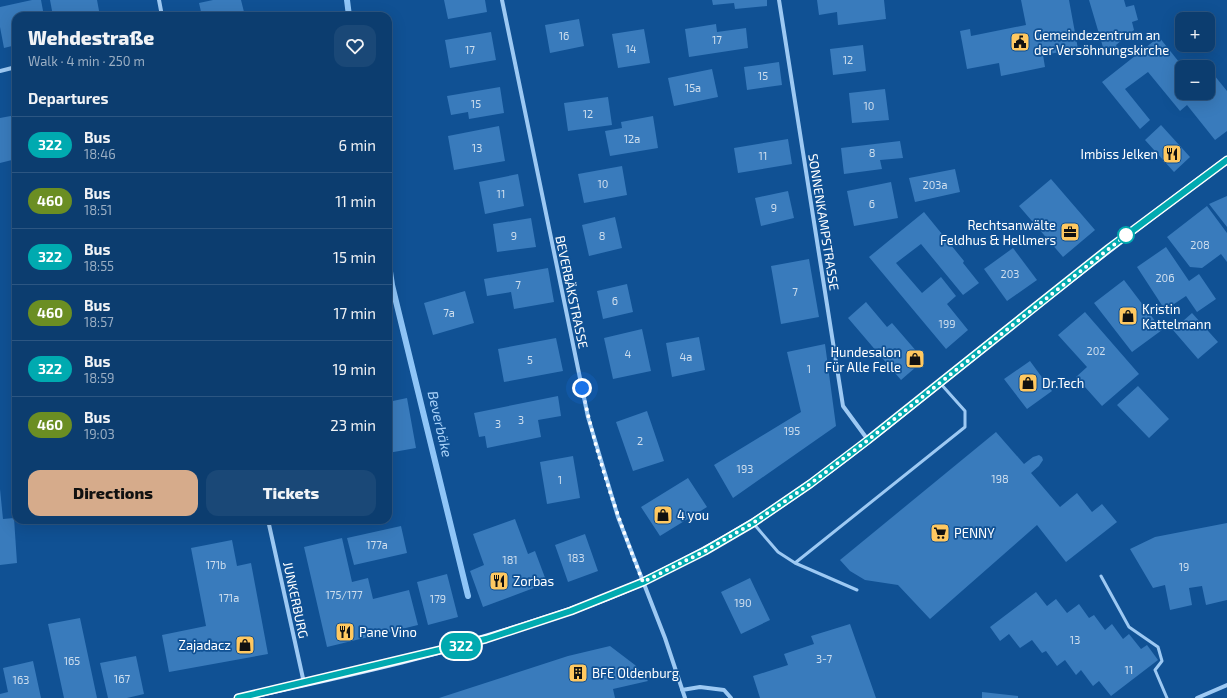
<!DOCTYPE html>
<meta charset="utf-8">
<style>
:root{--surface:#0c3d6f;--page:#1a4877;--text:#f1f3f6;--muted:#9aaec3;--line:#2c5682;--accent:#d6ab8b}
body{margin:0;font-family:"Exo 2",sans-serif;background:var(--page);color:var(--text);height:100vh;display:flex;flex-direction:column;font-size:15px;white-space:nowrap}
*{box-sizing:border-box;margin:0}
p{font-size:13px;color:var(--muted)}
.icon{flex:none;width:22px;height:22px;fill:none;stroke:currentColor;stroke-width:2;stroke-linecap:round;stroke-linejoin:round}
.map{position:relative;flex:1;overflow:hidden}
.panel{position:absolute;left:12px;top:12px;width:380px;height:512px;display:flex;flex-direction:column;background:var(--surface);border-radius:12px;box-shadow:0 4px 16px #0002,0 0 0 1px var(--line)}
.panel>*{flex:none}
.badge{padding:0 8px;border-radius:13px;font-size:14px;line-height:26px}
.tools{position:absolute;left:1175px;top:12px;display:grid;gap:8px}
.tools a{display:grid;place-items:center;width:40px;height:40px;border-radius:8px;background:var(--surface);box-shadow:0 4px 16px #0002,0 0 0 1px var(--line);font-size:20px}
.you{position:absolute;width:20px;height:20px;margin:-10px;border:3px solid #fff;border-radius:50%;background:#1a73e8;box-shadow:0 0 0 6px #1a73e833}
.map>.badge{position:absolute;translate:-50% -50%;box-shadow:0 0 0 2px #fff}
h2{padding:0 16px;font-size:15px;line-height:36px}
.round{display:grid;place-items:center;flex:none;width:42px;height:42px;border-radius:12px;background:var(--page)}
.summary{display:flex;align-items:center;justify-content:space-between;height:68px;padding:0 16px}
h1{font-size:19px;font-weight:800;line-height:30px}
.action{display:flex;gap:8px;margin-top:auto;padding:8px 16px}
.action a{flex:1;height:46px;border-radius:12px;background:var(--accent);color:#111;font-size:16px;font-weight:800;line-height:46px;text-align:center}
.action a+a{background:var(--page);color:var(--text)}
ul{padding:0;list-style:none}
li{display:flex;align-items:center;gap:12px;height:56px;padding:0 16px;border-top:1px solid var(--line)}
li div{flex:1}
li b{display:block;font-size:15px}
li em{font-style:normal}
li .badge{min-width:44px;font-weight:700;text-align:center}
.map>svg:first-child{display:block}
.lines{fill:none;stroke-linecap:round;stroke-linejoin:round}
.stream{stroke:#8fc5f7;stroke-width:6}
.building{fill:#397bbc}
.lane{stroke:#9dc9f3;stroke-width:3}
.street{stroke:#9dc9f3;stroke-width:4}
.secondary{stroke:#cde4fd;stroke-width:8}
.line-casing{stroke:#fff;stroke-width:9}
.line{stroke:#00aab0;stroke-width:6}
.walk{stroke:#fff;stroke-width:4;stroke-dasharray:0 7.2}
.stop-dot{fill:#fff;stroke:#00aab0;stroke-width:2}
.labels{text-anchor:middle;stroke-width:3.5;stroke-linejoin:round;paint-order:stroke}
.number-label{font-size:11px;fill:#cedeee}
.poi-label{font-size:13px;fill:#fff;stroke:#105194;text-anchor:start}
.street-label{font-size:13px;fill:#fff;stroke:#105194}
.water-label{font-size:14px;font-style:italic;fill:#aad3fa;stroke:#105194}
</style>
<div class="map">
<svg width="1227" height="698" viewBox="0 0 1227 698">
<rect width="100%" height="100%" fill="#105194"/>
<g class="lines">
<path class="stream" d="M347,0L349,16
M388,258L392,285L468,596"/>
</g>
<path class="building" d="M32,0H41L44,16H16V45L4,48L0,27V7Z
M50,0H97L100,16H53Z
M213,0H241L245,16H202L199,3Z
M444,0H485L487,12L448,19Z
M712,0H767V6L735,9L734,3L713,5Z
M817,0H884L886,19L838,25L837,12L819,15Z
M1021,0H1069L1078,49L1043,55L1045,67L1001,76L999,63L967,69L960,31L970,29L971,36L1026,25Z
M1089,0H1124L1126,7L1134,5L1138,20L1132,22L1134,30L1116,45L1118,50L1105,54Z
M579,19L584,46L550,53L545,25Z
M716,24L717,32L746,28L748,48L689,57L685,29Z
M644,29L650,63L618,68L612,34Z
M491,32L496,60L450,68L445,40Z
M1159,37L1183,67L1182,93H1208V80L1214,75L1227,91V131L1215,140L1187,105L1180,111L1148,72L1125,89L1150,120L1140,129L1102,82Z
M863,45L866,71L833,75L830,49Z
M779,62L782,85L747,90L744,67Z
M712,69L718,97L674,106L668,78Z
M500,87L504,113L469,119L468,112L451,115L447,96Z
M885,89L889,120L852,123L849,93Z
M608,97L612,125L568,131L564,103Z
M16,115V159L0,163V118Z
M653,116L658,148L610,156L605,131L622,128L621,122Z
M1161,125L1190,157L1174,172L1145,140Z
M499,126L505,161L454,170L448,136Z
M788,139L792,164L738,173L734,148Z
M900,141L903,158L880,160L882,169L844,174L841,148Z
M622,166L627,195L584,203L578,174Z
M955,169L960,192L915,202L909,178Z
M518,174L524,206L485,214L479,182Z
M1051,179L1095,230L1063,257L1019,206Z
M891,182L898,218L854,226L847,191Z
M788,191L794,218L761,226L755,198Z
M1227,196V227L1209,204Z
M1207,206L1227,233V262L1221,254L1202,268L1190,267L1167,237Z
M924,212L964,261L963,263L979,283L963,295L921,244L896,263L922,293L941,277L956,296L947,304L968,330L946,349L869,257Z
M615,217L622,248L589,256L582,225Z
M531,218L536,247L497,252L493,224Z
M1166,247L1189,281L1199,274L1216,299L1197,312L1186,296L1165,310L1137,267Z
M1013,248L1037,280L1007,301L984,269Z
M809,259L819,317L781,324L771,266Z
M548,268L554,302L514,309L511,292L487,296L484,279Z
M1124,280L1162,330L1132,352L1094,303Z
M627,284L633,312L603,319L597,291Z
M465,291L474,323L433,335L424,303Z
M866,302L887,327L892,323L924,360L901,380L848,318Z
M1085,312L1139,374L1102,406L1076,377L1087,367L1058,335Z
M1192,313L1218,342L1198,359L1173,330Z
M642,329L651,371L613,379L604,338Z
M699,337L705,370L672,377L666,343Z
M556,338L563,371L504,382L498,349Z
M825,344L836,426L733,498L714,465L801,412L787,352Z
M1030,361L1052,391L1027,409L1004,379Z
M1138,386L1169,419L1149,438L1117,405Z
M558,396L561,416L538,420L541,437L487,448L485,436L479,437L474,413Z
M407,398L416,448L388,453V402Z
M647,411L664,461L633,471L616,422Z
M996,432L1024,464L1033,457L1039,455L1042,457L1043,460L1039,466L1031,473L1060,507L1077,493L1092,512L1102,504L1117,522L1066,562L1037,525L930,619L898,585L865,580L850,571L840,560Z
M573,456L580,498L547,504L540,462Z
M688,478L707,507L660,536L641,507Z
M0,489L3,519L14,518L17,563L0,565Z
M515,519L528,554L535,551L547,583L483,607L470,571L484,565L473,534Z
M1227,523V600L1206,605L1202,586L1189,588L1192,605L1170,610L1165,585L1153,588L1130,549L1155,537Z
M401,526L407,553L354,565L347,538Z
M585,534L598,571L568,582L555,545Z
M342,538L352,582L368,578L373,599L409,590L418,625L327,647L304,547Z
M232,540L237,566L251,563L268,654L169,672L162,635L206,626L191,548Z
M447,574L458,617L428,625L417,582Z
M750,578L770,620L741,634L721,592Z
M1036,592L1047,606L1056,599L1067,613L1079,604L1089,618L1094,615L1105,630L1112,624L1123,639L1129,634L1141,649L1147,645L1158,660L1111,696L1099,681L1093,686L1081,670L1076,675L1065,660L1057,666L1046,651L1042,653L1032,640L1020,648L1009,634L1000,641L990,627Z
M80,618L97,698H64L48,624Z
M850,624L876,698H760L753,676L788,665L784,654L814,644L811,636Z
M610,646L635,665L648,681L613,689L615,698H439L568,656Z
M136,656L144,694L127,698H108L100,663Z
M33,661L41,698H0V694L8,692L3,668Z
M982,692L1018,696V698H982Z"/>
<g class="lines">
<path class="lane" d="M753,523L778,552L795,563L857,590
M795,563L965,427V411L940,383
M1101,576L1129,627L1158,647L1162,661L1155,670L1167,698"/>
<path class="street" d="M159,0L162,16
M502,0L588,417L618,517L665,638L685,698
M779,0L843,406L868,440
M0,71L16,67
M268,520L304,683
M682,690L700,687L724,690L731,698
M1197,698L1227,685"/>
<path class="secondary" d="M238,698C337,676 437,655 533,623C571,611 610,598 646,580C682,563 718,544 752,523C833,472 907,409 981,350C1062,285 1144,221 1227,160"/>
</g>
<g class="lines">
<defs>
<path id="line" d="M238,698L486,639L571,611L643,582L705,551L753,523L810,484L868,440L1109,248L1227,160"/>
</defs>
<use href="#line" class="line-casing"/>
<use href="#line" class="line"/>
<path class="walk" d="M582,388C596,455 618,519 643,582L705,551L753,523L810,484L868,440L1130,232L1126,235"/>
</g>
<defs>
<symbol id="civic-square" viewBox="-11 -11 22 22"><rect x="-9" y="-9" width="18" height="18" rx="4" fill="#ffc860" stroke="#105194"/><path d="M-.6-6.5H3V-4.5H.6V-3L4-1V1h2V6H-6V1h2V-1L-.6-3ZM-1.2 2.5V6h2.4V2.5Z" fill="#111"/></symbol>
<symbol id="restaurant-square" viewBox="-11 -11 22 22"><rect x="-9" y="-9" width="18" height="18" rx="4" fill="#ffc860" stroke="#105194"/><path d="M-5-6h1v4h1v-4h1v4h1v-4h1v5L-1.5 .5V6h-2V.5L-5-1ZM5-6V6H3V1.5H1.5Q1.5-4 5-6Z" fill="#111"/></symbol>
<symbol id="office-square" viewBox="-11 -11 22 22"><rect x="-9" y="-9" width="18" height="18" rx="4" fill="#ffc860" stroke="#105194"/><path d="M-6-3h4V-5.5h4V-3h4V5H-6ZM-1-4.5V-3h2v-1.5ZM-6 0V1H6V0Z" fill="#111"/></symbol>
<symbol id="shop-square" viewBox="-11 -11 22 22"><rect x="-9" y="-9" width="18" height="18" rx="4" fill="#ffc860" stroke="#105194"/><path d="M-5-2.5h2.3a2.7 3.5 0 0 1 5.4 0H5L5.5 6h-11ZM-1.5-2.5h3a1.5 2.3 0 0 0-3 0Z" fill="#111"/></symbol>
<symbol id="supermarket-square" viewBox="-11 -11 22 22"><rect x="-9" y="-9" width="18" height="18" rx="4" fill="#ffc860" stroke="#105194"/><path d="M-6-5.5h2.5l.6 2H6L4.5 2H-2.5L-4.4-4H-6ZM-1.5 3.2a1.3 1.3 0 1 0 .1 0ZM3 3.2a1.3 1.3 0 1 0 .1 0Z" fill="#111"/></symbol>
<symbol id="building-square" viewBox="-11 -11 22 22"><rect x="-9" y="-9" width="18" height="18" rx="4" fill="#ffc860" stroke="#105194"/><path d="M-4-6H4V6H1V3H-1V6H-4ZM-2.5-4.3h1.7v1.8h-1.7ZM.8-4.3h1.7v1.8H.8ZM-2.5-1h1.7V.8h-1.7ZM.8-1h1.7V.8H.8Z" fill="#111"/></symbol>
</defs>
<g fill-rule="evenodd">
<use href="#civic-square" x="1009" y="31" width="22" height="22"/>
<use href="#restaurant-square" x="1161" y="143" width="22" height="22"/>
<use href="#office-square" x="1059" y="221" width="22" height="22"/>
<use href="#shop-square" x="1117" y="305" width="22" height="22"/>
<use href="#shop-square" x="904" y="348" width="22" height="22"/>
<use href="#shop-square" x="1017" y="372" width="22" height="22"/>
<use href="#shop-square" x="652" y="504" width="22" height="22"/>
<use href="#supermarket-square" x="929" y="522" width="22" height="22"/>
<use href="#restaurant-square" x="488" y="570" width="22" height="22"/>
<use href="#restaurant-square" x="334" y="621" width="22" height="22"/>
<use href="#shop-square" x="234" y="634" width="22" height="22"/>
<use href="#building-square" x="567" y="662" width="22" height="22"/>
</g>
<circle class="stop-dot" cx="1126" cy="235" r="8"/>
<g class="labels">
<g class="number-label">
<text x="564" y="40">16</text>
<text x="717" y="44">17</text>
<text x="631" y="53">14</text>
<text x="470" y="54">17</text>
<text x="848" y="64">12</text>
<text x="763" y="80">15</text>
<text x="693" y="92">15a</text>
<text x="476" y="108">15</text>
<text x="869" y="110">10</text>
<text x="588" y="118">12</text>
<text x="632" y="143">12a</text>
<text x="477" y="152">13</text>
<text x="872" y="157">8</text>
<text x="763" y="160">11</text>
<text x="603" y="188">10</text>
<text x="935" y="189">203a</text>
<text x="501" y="198">11</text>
<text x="872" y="208">6</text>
<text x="774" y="212">9</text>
<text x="514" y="240">9</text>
<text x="602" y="240">8</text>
<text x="1200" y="249">208</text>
<text x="1010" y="278">203</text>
<text x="1165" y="282">206</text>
<text x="518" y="289">7</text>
<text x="795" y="296">7</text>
<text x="615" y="305">6</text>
<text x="449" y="317">7a</text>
<text x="947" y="328">199</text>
<text x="1096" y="355">202</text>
<text x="628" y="358">4</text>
<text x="686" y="361">4a</text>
<text x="530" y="364">5</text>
<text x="809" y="373">1</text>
<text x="521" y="424">3</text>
<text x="498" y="428">3</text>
<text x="792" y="435">195</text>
<text x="640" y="445">2</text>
<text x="745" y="473">193</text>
<text x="1000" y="483">198</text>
<text x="560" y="484">1</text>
<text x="377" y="549">177a</text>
<text x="576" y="562">183</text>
<text x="510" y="564">181</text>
<text x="216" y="569">171b</text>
<text x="1184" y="571">19</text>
<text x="344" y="599">175/177</text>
<text x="229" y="602">171a</text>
<text x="438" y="603">179</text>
<text x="743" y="607">190</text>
<text x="1075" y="644">13</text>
<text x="824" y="663">3-7</text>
<text x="72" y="665">165</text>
<text x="1129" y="674">11</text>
<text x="122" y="683">167</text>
<text x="21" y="684">163</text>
</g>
<g class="poi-label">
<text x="1034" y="40">Gemeindezentrum an<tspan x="1034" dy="15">der Versöhnungskirche</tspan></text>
<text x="1158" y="159" text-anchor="end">Imbiss Jelken</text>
<text x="1056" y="230" text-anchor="end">Rechtsanwälte<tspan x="1056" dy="15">Feldhus &amp; Hellmers</tspan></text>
<text x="1142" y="314">Kristin<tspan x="1142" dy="15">Kattelmann</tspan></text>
<text x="901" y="357" text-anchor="end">Hundesalon<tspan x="901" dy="15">Für Alle Felle</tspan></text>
<text x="1042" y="388">Dr.Tech</text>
<text x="677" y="520">4 you</text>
<text x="954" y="538">PENNY</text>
<text x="513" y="586">Zorbas</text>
<text x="359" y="637">Pane Vino</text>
<text x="231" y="650" text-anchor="end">Zajadacz</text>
<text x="592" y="678">BFE Oldenburg</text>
</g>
<g class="street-label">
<text transform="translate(824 222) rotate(81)" y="5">SONNENKAMPSTRASSE</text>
<text transform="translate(572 292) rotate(78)" y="5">BEVERBÄKSTRASSE</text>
<text transform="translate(296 600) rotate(78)" y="5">JUNKERBURG</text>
</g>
<g class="water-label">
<text transform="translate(440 424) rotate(77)" y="5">Beverbäke</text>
</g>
</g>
</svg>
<div class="tools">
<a>+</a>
<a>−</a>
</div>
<div class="you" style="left:582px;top:388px"></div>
<b class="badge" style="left:461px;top:646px;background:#00aab0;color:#fff">322</b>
<section class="panel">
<div class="summary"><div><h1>Wehdestraße</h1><p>Walk · 4 min · 250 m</p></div><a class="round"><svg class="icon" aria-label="heart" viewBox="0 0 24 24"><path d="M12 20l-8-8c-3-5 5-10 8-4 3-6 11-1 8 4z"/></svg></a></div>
<h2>Departures</h2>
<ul>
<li><span class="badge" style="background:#00aab0;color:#fff">322</span><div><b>Bus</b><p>18:46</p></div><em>6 min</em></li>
<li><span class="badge" style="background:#6b8e23;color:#fff">460</span><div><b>Bus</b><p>18:51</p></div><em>11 min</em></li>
<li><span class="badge" style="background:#00aab0;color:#fff">322</span><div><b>Bus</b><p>18:55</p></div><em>15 min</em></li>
<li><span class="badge" style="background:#6b8e23;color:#fff">460</span><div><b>Bus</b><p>18:57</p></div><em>17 min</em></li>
<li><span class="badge" style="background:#00aab0;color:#fff">322</span><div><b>Bus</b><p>18:59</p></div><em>19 min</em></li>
<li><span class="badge" style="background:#6b8e23;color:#fff">460</span><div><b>Bus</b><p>19:03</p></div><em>23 min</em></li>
</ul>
<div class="action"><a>Directions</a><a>Tickets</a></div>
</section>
</div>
